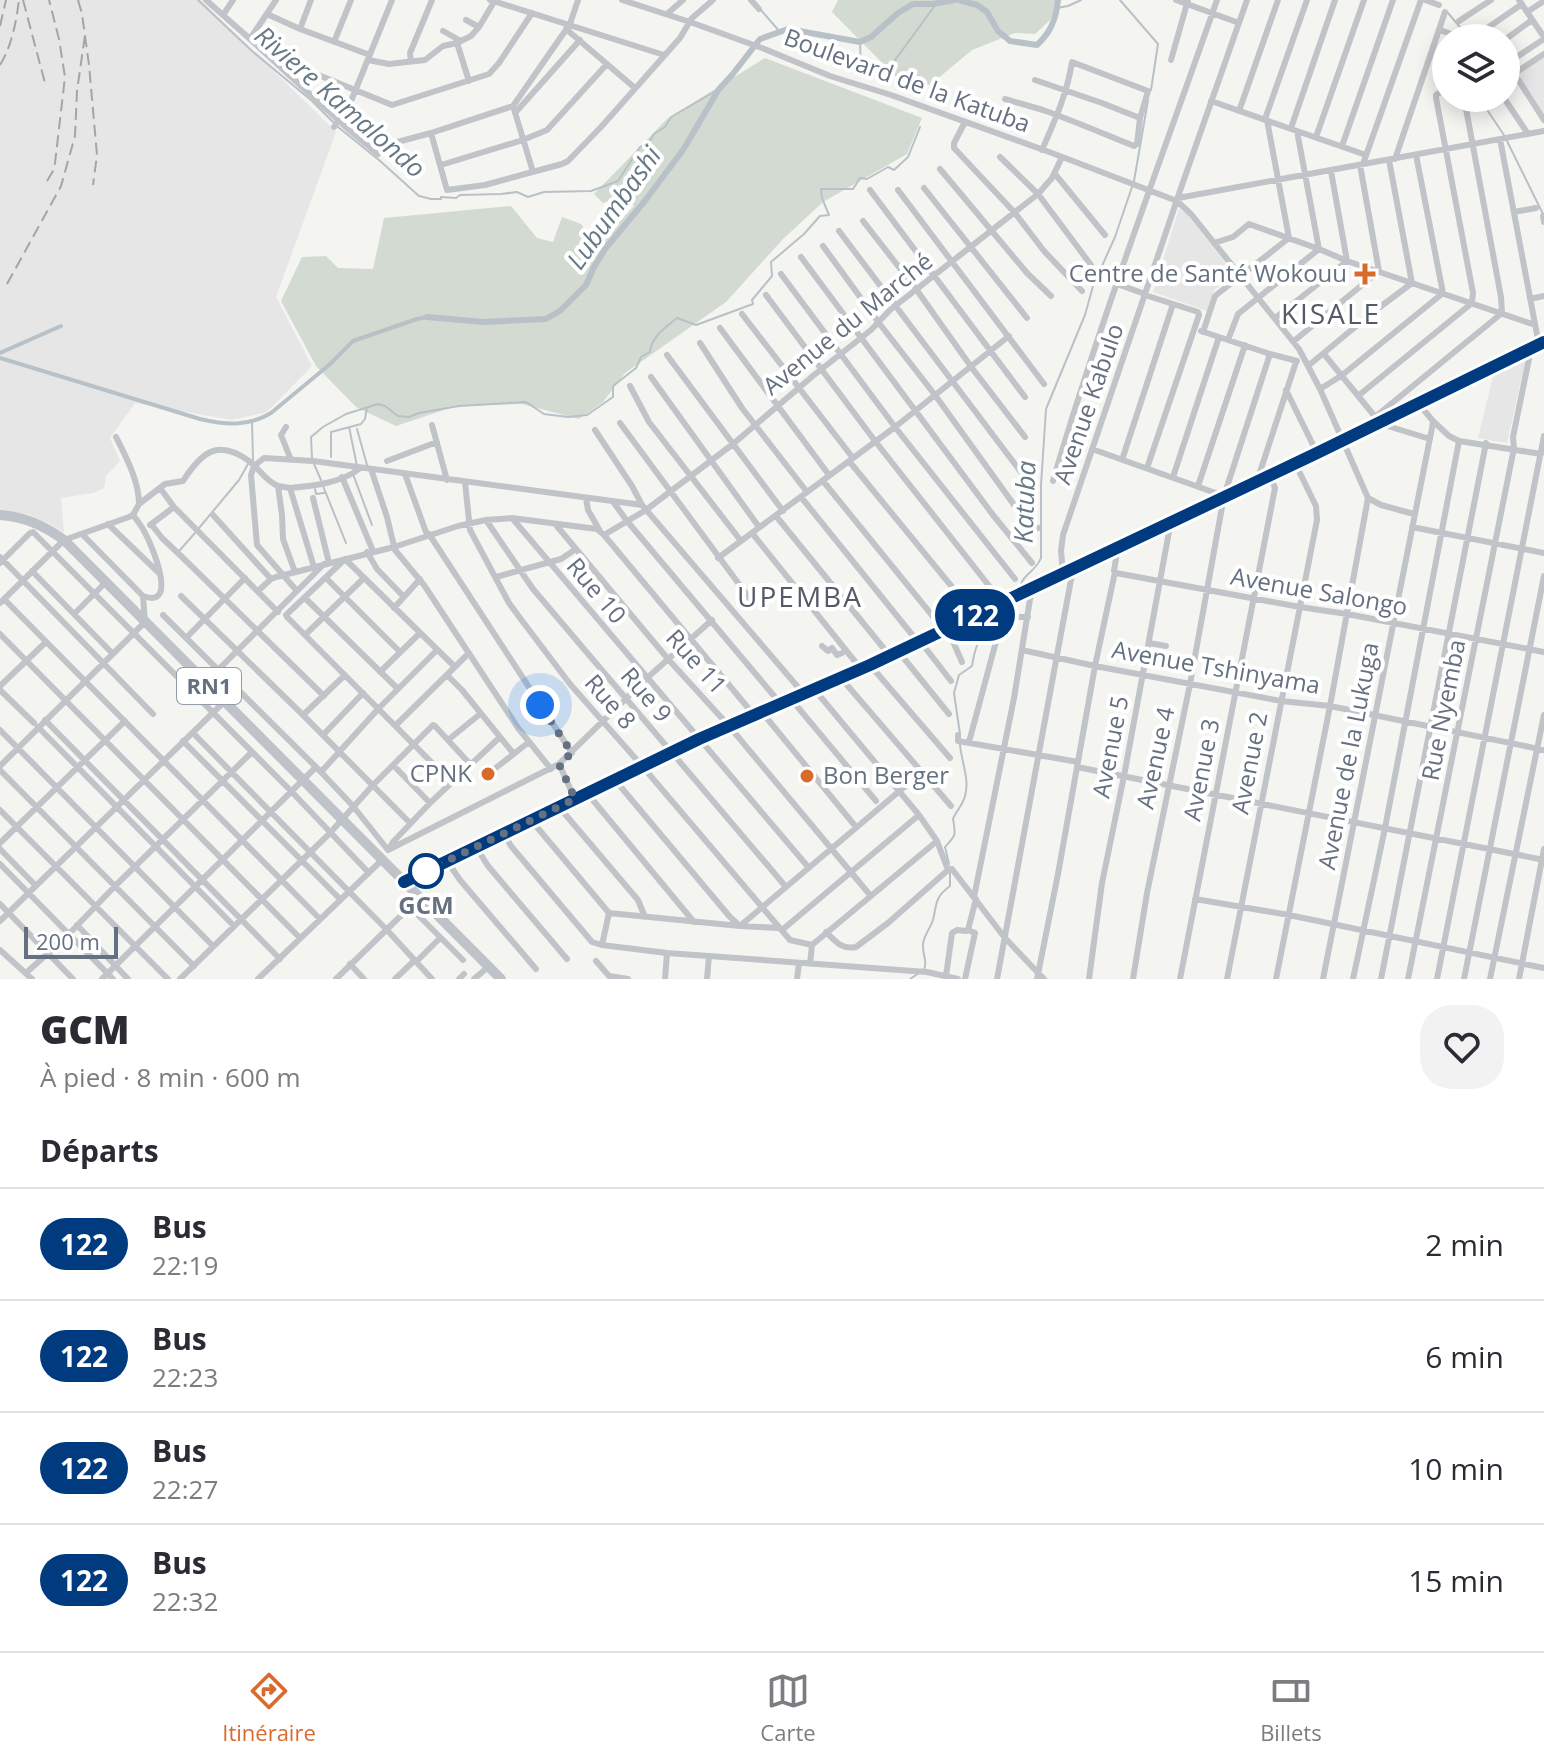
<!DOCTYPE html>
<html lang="fr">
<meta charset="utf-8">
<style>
:root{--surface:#fff;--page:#f2f2f3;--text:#2b2b33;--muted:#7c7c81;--line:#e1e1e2;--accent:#da6a2c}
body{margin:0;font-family:"Open Sans",sans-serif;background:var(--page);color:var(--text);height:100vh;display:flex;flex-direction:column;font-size:30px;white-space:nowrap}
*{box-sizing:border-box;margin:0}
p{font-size:26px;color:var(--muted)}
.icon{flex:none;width:44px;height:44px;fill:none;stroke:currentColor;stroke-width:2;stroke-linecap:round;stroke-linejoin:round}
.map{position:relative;height:979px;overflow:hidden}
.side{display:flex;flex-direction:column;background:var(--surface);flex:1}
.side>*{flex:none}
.badge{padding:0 16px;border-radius:26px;font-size:28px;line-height:52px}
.controls{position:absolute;left:1432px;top:24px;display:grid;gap:16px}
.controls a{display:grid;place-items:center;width:88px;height:88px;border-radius:50%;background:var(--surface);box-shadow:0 4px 20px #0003;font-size:40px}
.scale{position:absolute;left:24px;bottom:20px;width:94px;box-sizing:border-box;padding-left:8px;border:4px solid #657181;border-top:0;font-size:22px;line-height:28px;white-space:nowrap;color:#657181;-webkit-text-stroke:6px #fff;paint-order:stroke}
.you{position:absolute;width:40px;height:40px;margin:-20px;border:6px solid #fff;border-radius:50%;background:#1a73e8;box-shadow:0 0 0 12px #1a73e833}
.map>.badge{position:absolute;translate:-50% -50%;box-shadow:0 0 0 4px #fff}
h2{padding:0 40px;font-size:30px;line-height:72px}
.round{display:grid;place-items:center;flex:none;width:84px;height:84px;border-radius:32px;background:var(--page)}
.head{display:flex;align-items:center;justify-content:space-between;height:136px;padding:0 40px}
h1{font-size:38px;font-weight:800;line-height:60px}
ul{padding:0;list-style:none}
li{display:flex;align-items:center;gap:24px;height:112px;padding:0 40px;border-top:2px solid var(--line)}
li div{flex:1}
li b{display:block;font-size:30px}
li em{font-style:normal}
li .badge{min-width:88px;font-weight:700;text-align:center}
.dock{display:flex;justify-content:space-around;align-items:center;height:112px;border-top:2px solid var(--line);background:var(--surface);font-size:22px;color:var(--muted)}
.dock a{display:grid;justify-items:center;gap:4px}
.dock .on{color:var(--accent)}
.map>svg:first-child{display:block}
.built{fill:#e5e6e5}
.green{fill:#d3dad1}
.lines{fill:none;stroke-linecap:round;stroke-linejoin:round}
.stream{stroke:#b8c1c7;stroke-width:2}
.canal{stroke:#b8c1c7;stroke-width:4}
.river{stroke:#b8c1c7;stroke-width:6}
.minor{stroke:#c0c3c7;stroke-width:6}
.highway{stroke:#bec3ca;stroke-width:10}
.rail{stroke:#a1a6ac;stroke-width:2;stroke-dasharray:12 6;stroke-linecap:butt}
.line-casing{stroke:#fff;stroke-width:18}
.line{stroke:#003b80;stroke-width:12}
.walk{stroke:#657181;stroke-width:8;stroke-dasharray:0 14.4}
.poi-dot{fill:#da6a2c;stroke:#fff;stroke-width:3}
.stop-dot{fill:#fff;stroke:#003b80;stroke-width:4}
.labels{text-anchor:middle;stroke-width:8;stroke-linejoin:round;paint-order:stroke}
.shield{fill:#fff;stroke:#939ca7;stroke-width:2}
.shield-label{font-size:22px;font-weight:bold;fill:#657181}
.street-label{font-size:24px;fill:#657181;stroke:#fff}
.poi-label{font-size:24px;fill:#657181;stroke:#fff;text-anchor:end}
.stop-label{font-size:24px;font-weight:bold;fill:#657181;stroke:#fff}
.water-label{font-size:26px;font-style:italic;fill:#667985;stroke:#fff}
.quarter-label{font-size:28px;letter-spacing:2px;fill:#535b67;stroke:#fff}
</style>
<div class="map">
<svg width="1544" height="979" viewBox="0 0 1544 979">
<rect width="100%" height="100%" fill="#f4f5f1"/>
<path class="built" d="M0,0H201L336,132L276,297L312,366L267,412L232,420L135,403L110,438L120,461L106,476L104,488L93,493L61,498L64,533L48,523L27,514L0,512Z
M1544,57V119L1516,75Z
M1179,209L1186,213L1235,275L1214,290L1207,311L1153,292Z
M1527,354L1507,443L1478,438L1494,372Z"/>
<path class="green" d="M838,0H1060L1050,20L1035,34L1015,33L972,50L930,85H904L832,12Z
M765,58L922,118L907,154L823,202L783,239L726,302L625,373L603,402L579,419L522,404L456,406L396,426L356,407L316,366L281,301L302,257L326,256L338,268L373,269L384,218L511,206L537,238L553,242L562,217L581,224L597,246L634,206L624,195L603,203L594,194L667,119Z"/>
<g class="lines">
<path class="stream" d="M198,0L252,51L312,101L333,122
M1120,0L1158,44L1151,90
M1057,8L1068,6L1081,0
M760,9L780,32
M1448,13L1465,33V38
M860,42L861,69L866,73L882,78L936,4
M1479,98L1504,135
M338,127L379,160L419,196L431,199H441V197L456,198L460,195L501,194L517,192L528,197L544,192L591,191L618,181L640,147L649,142L654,134L665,127L671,117L719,89
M1507,141L1543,214
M1134,181L1148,100
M252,422L253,460
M349,427L357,466
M357,429L367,465
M331,457V432L361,424L365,419L367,407
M312,458L311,437L323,427L346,414L378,404L385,406L398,416L409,417L419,413L459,406L526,402L544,414L568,417L587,415L613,397V386L636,368L641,357L650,352C651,337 666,327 677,318L696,325L753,304L752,300L772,276L771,262L804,234L820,216L829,215L822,198L821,189H853L860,178L867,179L888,167L894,170L908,157L920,127
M314,464L321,480
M353,474L372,525
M323,486L346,543
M315,489L316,494L324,493
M199,528L239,480L248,464
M180,550L195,533
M1019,591C1021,574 1035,573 1041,558V485L1046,409L1085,315L1093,286L1115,237L1132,187
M1000,619L1006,606L1018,598
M960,734L954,693L959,675L972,666C976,644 975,641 996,633
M949,864L945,847C956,835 956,836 953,819C956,811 963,805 965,796C970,779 961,761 960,744
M924,970C928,960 922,955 923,944C924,935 930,929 933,920C937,904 934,898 950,886V871
M910,979L919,973"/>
<path class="canal" d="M0,353L61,326
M0,358L200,419C226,425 248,427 271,413L329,365L353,341L417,319L427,317"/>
<path class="river" d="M959,0L977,5L987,12L998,31L1010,41L1037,45C1051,32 1056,19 1058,0
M427,317L484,322L546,319L560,311L586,285L594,267L605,249L644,202L683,150L719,89L732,75L760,39L788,29L860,42L871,37L898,13L913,4H933L955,0"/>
<path class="minor" d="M206,0L250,39
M276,0L250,39L349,130L378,154
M490,0L664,55
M622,0L690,22L762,48L830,76L891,95L1052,153L1177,201L1191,214L1299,349L1320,389L1368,498L1330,706L1276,979
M751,0L759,9
M1176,0L1239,23
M1425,0L1439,5
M1519,0L1544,37
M1527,12L1544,1
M267,14L300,29L370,55
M667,14L683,0
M223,15L233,0
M466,20L479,27
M1459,21L1491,0
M300,29L311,0
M566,29L635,88
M1440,30L1462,38
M443,31L461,41
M1473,38L1522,4
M1506,39L1532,20
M334,42L351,0
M457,43L469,81
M368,60L389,64L425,60L443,46L457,43L471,36L479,27L494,2
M1171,60L1188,0
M411,62L410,53L432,0
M289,63L392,105L489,74L499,63L532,13
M1506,64L1544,39
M1514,73L1544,120
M1506,79L1544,54
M1035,80L1102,103L1140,118
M1504,98L1528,134
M1005,99L1043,110C1074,121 1104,134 1134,146L1137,144L1140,118L1148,91L1072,62C1067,94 1055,120 1042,150
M1211,101L1366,155
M514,109L533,172
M1239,111L1278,0
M515,113L580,40
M1265,119L1307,0
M965,122L954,143V148L1015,213L1044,251L1082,291
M334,127L349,106L392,0
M1291,128L1335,0
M431,133L447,190L485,185L562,164L568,161L601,127L680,38L692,18L713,0
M1316,137L1364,0
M1500,139L1539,345
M1342,146L1393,0
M384,150L390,144L431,133L513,106L570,24L578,0
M1000,157L1038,194L1091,265
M1395,159L1445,12
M1363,164L1421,0
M441,165L523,140L547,130L607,64
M940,169L1027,273L1051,296
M1055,174L1105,235
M924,188L1027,318
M870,190L1025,397
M898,190L1044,384
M1178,198L1544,131
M1514,212L1536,208
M1543,216L1544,222
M863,221L916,289L972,368L1025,437
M839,231L1033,488
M1214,243L1233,237L1249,224L1319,249L1347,261L1535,325
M823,246L879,323L935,395L1022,516L1027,522L1038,528
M801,257L993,515L1032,563
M781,274L895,427L1015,579
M1117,284L1145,294
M766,295L875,441L1001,601
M1145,295L1198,312L1199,315L1147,468
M1530,299L1544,296
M742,314L853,458
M1275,318L1347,261L1331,171
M720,328L829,475
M1201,331L1270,354L1297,361
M1203,332L1215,296L1289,238L1267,120
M1228,340L1238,314L1319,249L1297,131
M1294,341L1379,271L1360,165
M700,343L742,408L807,492
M1324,354L1381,424L1430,439
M667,355L783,511
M1308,366L1372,313L1412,283L1389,160
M651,377L759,527
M630,386L649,422L741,541
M1320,389L1341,376L1443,293L1416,155
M1286,390L1317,453
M1358,396L1472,303L1473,293L1436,98V95L1446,89
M1375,417L1502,313L1501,297L1464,98
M1433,421L1449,436L1459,441L1541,454
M620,423L750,599
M432,425L447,480
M286,427L281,435L291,460
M595,430L632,486L642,505
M116,437C126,457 139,481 139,504
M1092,449L1224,496
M1122,460L1173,304
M387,461L437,442
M849,461L975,615
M371,469L387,517L395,550L424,585L518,728L551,769
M405,474L427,535
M342,477L373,551
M1173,477L1219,337
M1260,479V472L1296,362
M823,481L944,630
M1053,481C1101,318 1161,160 1217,0
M465,482L470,530L509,603L520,618L570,684L643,767L790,940L812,945
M278,486L290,488L314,567
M1198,486L1245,345
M160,488L174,507L278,612
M290,488C312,486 341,483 359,469
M801,497L918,642
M313,498L329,563
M586,498L588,510L600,531
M1368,498L1381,505L1414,514
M614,503L627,521L780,703
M133,515C137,520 141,525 144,531C151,543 180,610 143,596
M213,515L271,579
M776,516L890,656
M512,518L809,868
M486,520L533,589L786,887
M108,524L160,574
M151,524L162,538L181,556L324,696
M150,525L174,507
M556,525L668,659L729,726L870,895
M1412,527L1544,553
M752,533L861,669
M429,534L572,753
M604,535L646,510L733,444L814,375L871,330L890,310L1038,194L1052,178L1062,157
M1118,546L1114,571L1116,573L1300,607L1347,614L1544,652
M367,552L377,569L404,597
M0,557L153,714
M718,558L895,427L1009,336
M345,559L454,666
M343,561L286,615L287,617L451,782
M0,563L30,533L33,532L291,791L369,873
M32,571L113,654
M1063,573L1061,551L1063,535L1182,185L1247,0
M496,577L561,559L576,549
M326,578L400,652
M258,591L271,579L276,577L394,547L458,526L486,520L512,518L597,529L604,535L754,715
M297,591L257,545L251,475L254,466L264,458L313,461L642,505L803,693
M181,596L303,715L410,823
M305,598L398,689
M4,599L320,919
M0,603L64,540L129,517L133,515L139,504L165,484L183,481C201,453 217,438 249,461C260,469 265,481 278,486L282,515L283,539L295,572
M394,608L420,579
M74,614L106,582
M163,615L321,772L353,806L388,850L393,842L430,803L500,737
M947,628L962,662
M0,634L300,938
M305,635L364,578
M186,638L245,578
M920,641L951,681
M1149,643L1166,646
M822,646L828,651L832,648L837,655L842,653
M1022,650L1095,666L1281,701L1330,706L1544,750
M898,651L949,714
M870,665L950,758
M380,672L420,633
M447,675L462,690L513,753
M841,678L951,806
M205,683L324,564
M0,686L46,642
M814,689L919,815L937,841L948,870
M0,690L34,723
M791,699L876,801
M761,711L856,827
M303,715L345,675
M45,720L280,959
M396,725L469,653
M38,727L234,926
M0,730L213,946
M193,733L387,930L432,979
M323,735L363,693
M958,735V741L1078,762
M448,740L480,714
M183,741L340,899
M969,742L997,638L1004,617H1028
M559,764L575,799
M393,765L430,803
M0,766L145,622L143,596L82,534
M1077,767L1544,860
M0,770L194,966
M321,772L379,708L437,650
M488,774L529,742
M615,780L730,917L740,926L922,772
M587,793L694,922
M559,807L638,900L645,917
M0,810L168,979
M531,820L609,913
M504,834L511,846L592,942L602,945L667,953L927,972L958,979
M0,843L125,721
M476,847L488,866L567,959
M0,849L35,885
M388,850L559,764L647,678L712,620
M447,861L460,880L536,969
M0,864L113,979
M405,881L699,739L861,669L1001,601L1073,569L1544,342
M974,897L1014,698L1032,587
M1195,899L1289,915L1544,968
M0,904L73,979
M410,907L463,960
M609,913L740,926L779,928
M0,921L225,701
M77,925L128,979
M782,930L919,815
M968,930L976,899
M826,932C835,941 842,950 856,947L888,923L948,870L952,869L1005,938L1044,979
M602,945L609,913
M0,950L32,979
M596,961L609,976L628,979
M416,962L440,938
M350,964L364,979
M810,964L812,945L937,841
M26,973L69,934L115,886L251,753
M946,976L952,933L957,930L966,931L968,930L975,933L965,979
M102,979L316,767
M180,979L330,833L373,785L433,725L435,726L470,764
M258,979L382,860
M336,979L419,898
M395,979L414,961
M459,979L464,974
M474,979L488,967
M665,979L667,953
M707,979L709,956
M797,979L799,963
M997,979L1073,569
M1037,979L1058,874L1095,666L1115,572
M1089,979L1102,883L1124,776L1171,521
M1133,979L1147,893L1190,684L1224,496L1270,354
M1180,979L1275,488L1270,475
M1227,979L1317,520L1316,506L1295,463
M1323,979L1432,428L1433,421L1418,403
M1353,979L1385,828L1459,441
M1381,979L1486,443
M1408,979L1514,448L1513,437L1531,349
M1437,979L1544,436
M1464,979L1544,576
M1490,979L1544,715
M1519,979L1544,849"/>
<path class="highway" d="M0,515C25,517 43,525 64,540L501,979"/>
<path class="rail" d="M23,0L45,83
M78,0L82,14L89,65L97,155L93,185
M0,26L6,0
M0,65C12,45 16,23 19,0
M47,181L53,171L55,163L65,77L59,39L49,0
M7,284L61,186L75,136L77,91L85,35"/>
</g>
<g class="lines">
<defs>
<path id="line" d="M404,882L699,739L870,665L1317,453L1544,342"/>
</defs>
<use href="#line" class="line-casing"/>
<use href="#line" class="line"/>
<path class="walk" d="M426,871L575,799L559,764L572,753L540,705"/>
</g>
<g class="poi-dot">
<path d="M1361 262h8v8h8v8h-8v8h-8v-8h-8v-8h8z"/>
<circle cx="488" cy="774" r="8"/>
<circle cx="807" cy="776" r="8"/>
</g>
<circle class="stop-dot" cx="426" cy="871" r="16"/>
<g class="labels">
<rect class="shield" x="177" y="668" width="64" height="36" rx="6"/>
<g class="shield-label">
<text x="209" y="694">RN1</text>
</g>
<g class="street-label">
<text transform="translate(907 81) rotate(20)" y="8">Boulevard de la Katuba</text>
<text transform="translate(848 324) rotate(-39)" y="8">Avenue du Marché</text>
<text transform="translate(1089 404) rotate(-71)" y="8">Avenue Kabulo</text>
<text transform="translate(596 591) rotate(50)" y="8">Rue 10</text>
<text transform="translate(1319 592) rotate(10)" y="8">Avenue Salongo</text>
<text transform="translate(696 662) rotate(48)" y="8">Rue 11</text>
<text transform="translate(1216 668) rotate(10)" y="8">Avenue Tshinyama</text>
<text transform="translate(646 695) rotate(49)" y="8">Rue 9</text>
<text transform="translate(610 702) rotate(49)" y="8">Rue 8</text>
<text transform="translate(1444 710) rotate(-79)" y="8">Rue Nyemba</text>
<text transform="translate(1111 747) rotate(-79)" y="8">Avenue 5</text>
<text transform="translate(1349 756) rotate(-79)" y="8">Avenue de la Lukuga</text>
<text transform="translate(1156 758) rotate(-78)" y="8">Avenue 4</text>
<text transform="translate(1250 763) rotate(-79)" y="8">Avenue 2</text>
<text transform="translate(1202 770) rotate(-79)" y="8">Avenue 3</text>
</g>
<g class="poi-label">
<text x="1347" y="282">Centre de Santé Wokouu</text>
<text x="472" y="782">CPNK</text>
<text x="823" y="784" text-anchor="start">Bon Berger</text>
</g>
<g class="stop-label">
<text x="426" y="914">GCM</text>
</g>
<g class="water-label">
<text transform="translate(340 102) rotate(41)" y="9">Riviere Kamalondo</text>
<text transform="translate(614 208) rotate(-55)" y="9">Lubumbashi</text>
<text transform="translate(1025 502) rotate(-88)" y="9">Katuba</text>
</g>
<g class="quarter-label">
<text x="1331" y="324">KISALE</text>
<text x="800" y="607">UPEMBA</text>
</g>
</g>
</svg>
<div class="controls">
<a><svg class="icon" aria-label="layers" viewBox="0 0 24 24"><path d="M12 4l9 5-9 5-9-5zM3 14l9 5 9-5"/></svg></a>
</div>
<div class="scale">200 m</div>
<div class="you" style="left:540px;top:705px"></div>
<b class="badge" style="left:975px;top:615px;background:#003b80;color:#fff">122</b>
</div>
<section class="side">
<div class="head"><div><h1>GCM</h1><p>À pied · 8 min · 600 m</p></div><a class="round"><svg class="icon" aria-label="heart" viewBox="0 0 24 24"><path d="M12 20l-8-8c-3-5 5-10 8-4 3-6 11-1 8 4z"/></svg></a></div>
<h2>Départs</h2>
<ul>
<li><span class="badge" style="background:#003b80;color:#fff">122</span><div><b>Bus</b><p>22:19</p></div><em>2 min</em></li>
<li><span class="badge" style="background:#003b80;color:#fff">122</span><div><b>Bus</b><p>22:23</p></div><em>6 min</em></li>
<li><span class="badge" style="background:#003b80;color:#fff">122</span><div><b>Bus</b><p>22:27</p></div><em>10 min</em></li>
<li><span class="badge" style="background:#003b80;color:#fff">122</span><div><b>Bus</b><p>22:32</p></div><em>15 min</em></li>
</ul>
</section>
<nav class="dock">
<a class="on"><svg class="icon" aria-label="directions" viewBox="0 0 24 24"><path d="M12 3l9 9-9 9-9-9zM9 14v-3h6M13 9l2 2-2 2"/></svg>Itinéraire</a>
<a><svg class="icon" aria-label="map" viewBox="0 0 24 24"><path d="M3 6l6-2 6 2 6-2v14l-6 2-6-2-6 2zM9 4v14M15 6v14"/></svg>Carte</a>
<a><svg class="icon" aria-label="tickets" viewBox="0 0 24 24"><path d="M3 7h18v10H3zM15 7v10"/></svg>Billets</a>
</nav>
